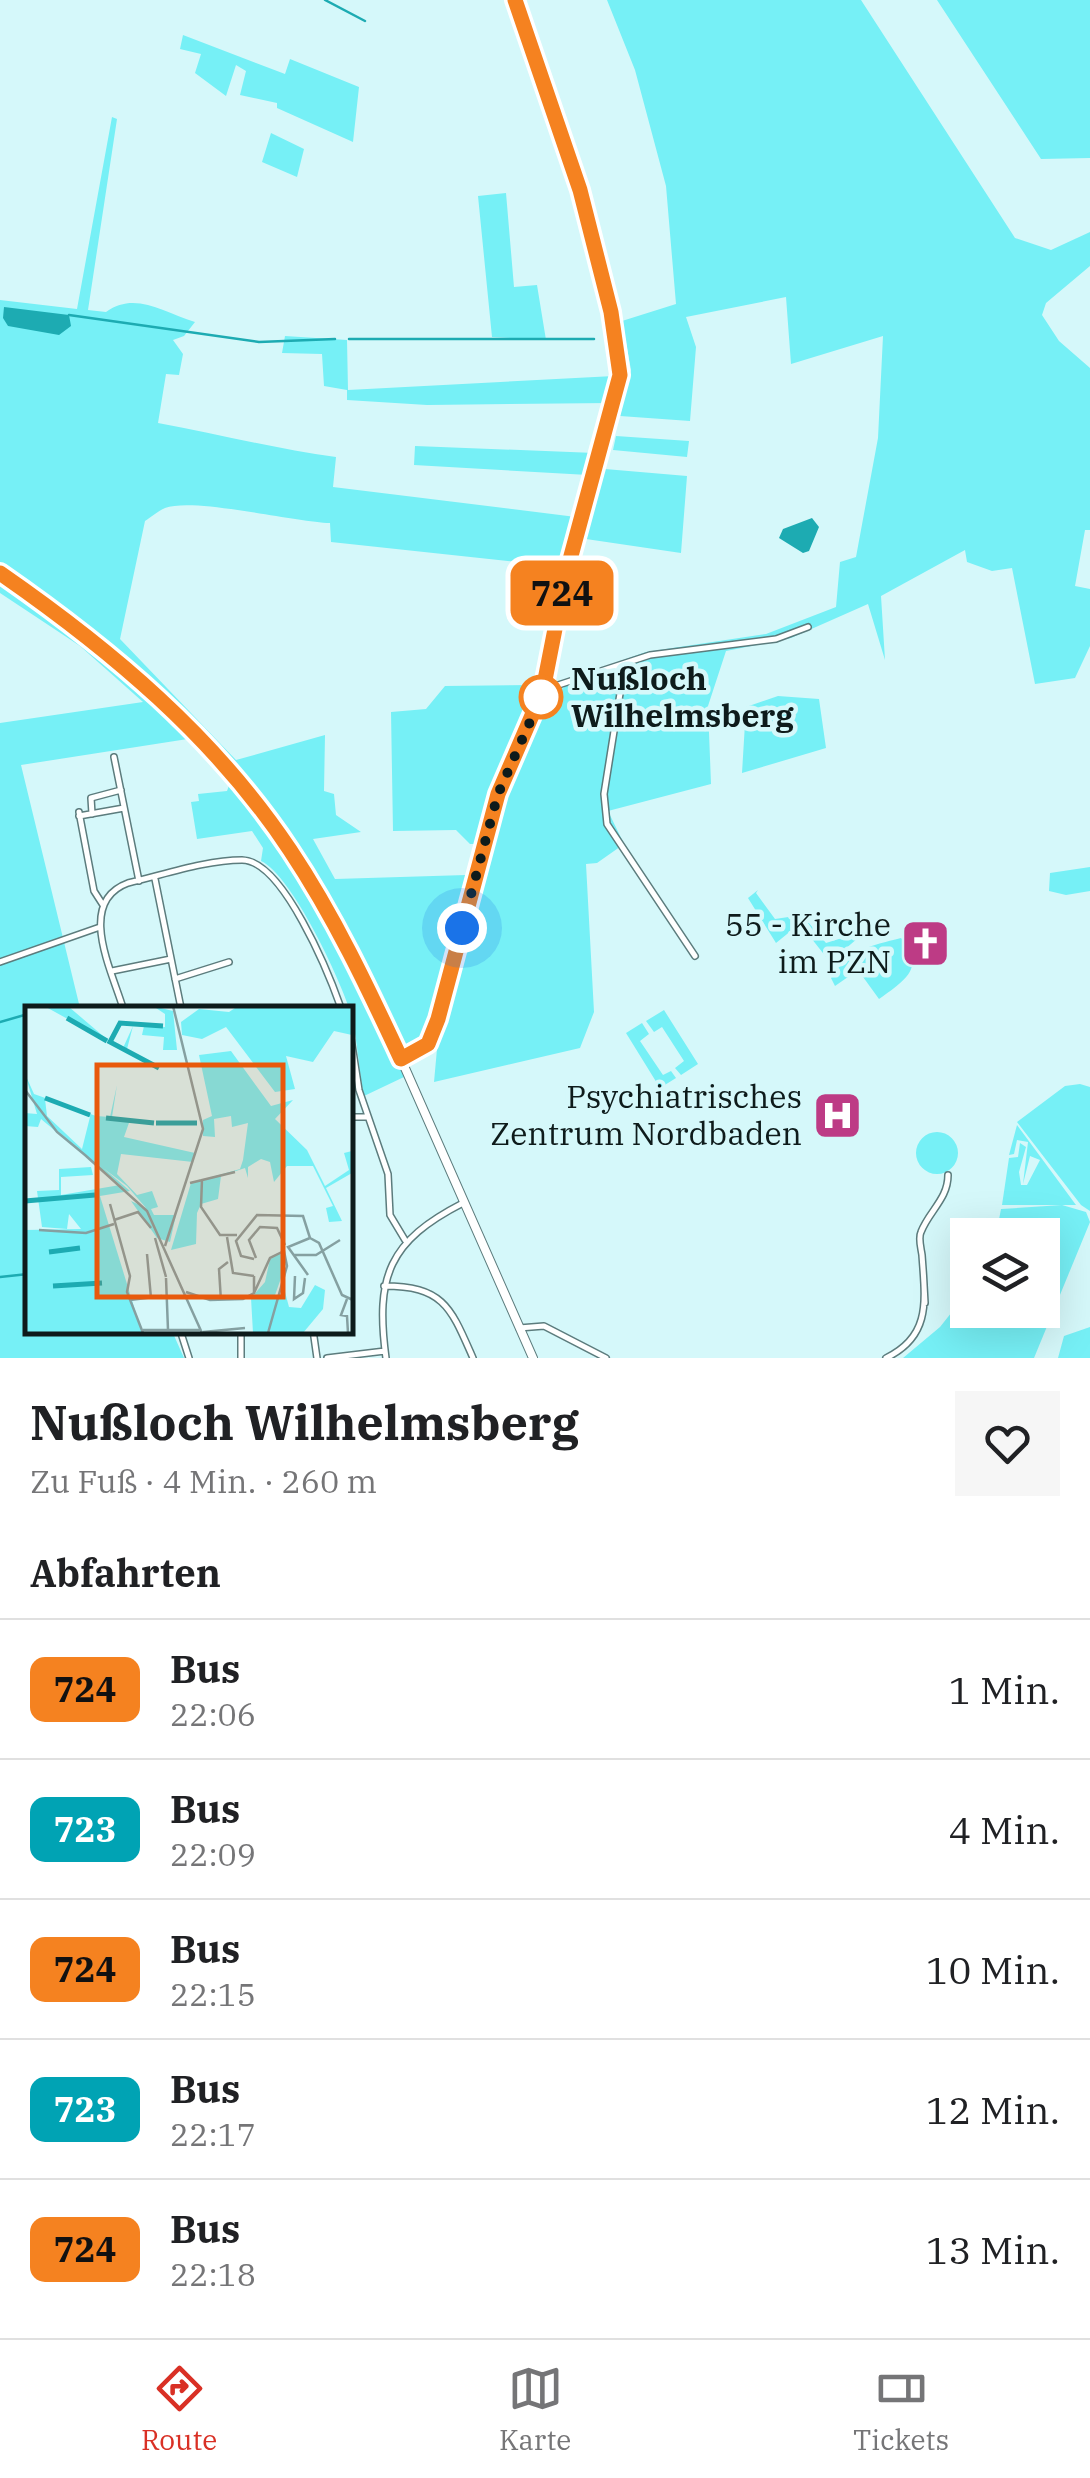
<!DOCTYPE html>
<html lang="de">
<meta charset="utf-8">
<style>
:root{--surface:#fff;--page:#f6f6f6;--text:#202124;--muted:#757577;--line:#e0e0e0;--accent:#d93025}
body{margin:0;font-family:"IBM Plex Serif",serif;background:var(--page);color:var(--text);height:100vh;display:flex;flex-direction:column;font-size:38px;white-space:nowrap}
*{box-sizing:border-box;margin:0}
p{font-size:32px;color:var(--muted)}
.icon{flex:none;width:55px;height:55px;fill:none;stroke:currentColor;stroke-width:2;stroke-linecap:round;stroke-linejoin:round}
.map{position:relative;height:1358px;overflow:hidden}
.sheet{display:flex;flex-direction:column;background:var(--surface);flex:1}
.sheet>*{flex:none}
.badge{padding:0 20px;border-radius:15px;font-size:35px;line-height:65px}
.tools{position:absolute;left:950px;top:1218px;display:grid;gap:20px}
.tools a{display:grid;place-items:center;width:110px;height:110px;border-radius:0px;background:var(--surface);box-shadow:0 10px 40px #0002;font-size:50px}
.you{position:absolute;width:50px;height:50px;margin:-25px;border:8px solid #fff;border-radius:50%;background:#1a73e8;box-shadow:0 0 0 15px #1a73e833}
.map>.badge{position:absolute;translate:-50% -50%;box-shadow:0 0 0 5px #fff}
h2{padding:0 30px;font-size:38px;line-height:90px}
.round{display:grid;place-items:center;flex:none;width:105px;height:105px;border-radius:0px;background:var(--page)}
.head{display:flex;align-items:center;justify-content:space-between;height:170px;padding:0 30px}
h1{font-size:48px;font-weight:700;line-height:75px}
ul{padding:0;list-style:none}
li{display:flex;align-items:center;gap:30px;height:140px;padding:0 30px;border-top:2px solid var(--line)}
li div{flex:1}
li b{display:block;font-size:38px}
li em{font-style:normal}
li .badge{min-width:110px;font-weight:700;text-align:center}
.tab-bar{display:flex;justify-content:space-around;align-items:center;height:140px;border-top:2px solid var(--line);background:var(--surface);font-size:28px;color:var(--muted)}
.tab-bar a{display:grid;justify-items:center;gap:5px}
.tab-bar .active{color:var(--accent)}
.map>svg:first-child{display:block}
.green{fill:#76f0f6}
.water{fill:#1dabb2}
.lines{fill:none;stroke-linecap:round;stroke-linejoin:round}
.stream{stroke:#1dabb2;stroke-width:2.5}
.minor-casing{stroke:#5c7c7d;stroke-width:8}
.secondary-casing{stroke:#5c7c7d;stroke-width:10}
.primary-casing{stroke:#5c7c7d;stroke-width:11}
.minor{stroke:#fff;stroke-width:5}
.secondary{stroke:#fff;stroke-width:8}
.primary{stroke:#fff;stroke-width:9}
.line-casing{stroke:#fff;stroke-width:22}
.line{stroke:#f58220;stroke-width:15}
.walk{stroke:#0e1b1b;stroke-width:10;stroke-dasharray:0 18}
.stop-dot{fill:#fff;stroke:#f58220;stroke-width:5}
.labels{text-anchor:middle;stroke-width:9;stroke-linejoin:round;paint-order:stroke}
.stop-label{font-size:32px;font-weight:bold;fill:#0e1b1b;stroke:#d5f8fa;text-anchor:start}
.poi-label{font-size:32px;fill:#0e1b1b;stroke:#d5f8fa;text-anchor:end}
.inset-river{fill:none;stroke:#1dabb2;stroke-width:5}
.inset-road{fill:none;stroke:#85a0a1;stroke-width:2.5}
.view{fill:#e8590c;fill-opacity:0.15;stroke:#e8590c;stroke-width:5}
.inset-edge{fill:none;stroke:#0e1b1b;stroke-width:5}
</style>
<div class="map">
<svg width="1090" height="1358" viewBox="0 0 1090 1358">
<rect width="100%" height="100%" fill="#d5f8fa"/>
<path class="green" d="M607,0H861L1015,238L1051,250L1090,232V266L1046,303L1042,315L1059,341L1090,368V530H1085L1075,586L1090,589V646L1075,678L1035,684L1012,568L992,571L967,562L965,550L881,596L885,660L868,604L791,638L726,651L708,706L711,784L608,811L624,844L597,863L586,864L594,1012L580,1048L434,1082L438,1038L484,865L506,791L550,691L564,688L561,682L646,652L766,634L836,607L840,562L856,557L878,438L883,336L791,364L786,297L686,317L696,347L690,421L620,416L631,370L622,321L676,304L666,186L635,70Z
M937,0H1090V158L1041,159Z
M183,35L285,74L290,59L359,87L353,142L277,108V103L240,95L246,71L236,65L226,96L195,73L201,54L180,49Z
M112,117L117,119L88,310L106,312C135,291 163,312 195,322L184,336L173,340L183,354L179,375L166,374L158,423C218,434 276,449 336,457L333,487L576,517L563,567L331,542L330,523C293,522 194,497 165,508C158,511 151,517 145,521L120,639L236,760L325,735L324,791L334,794L336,815L361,832L313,839L335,879L466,875C460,910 441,1033 409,1045L398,1042C351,943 298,836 223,755C156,683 81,624 0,568V300L77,309Z
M271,133L304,149L297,177L262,162Z
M506,193L514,287L537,285L546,340L492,337L478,196Z
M285,336L347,340L348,390L614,376L610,403L427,405L347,400V390L324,386L322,354L282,353Z
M616,436L689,441L687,457L613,450Z
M415,446L595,453L588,475L414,465Z
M605,469L687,476L681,553L586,539Z
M0,579L117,666L194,738L21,765L80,1008H28V1330L172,1331L184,1358H0V723L143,702L80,646L0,593Z
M535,685L539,687L504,765L479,844H470L456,830L393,831L391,712L426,709L445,686Z
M778,696L819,699L826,748L742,773L746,707Z
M231,780L288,857L334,931L404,1077L364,1096C358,1068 358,1038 350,1011C341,981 292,875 261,861L263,848L252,831L197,839L191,802L199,801L198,794L227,791Z
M1090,867V891L1066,895L1049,891L1050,873Z
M758,890L756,893L775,919L802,915L826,943L858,933V938L830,962L804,929L792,930L776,943L748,898Z
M901,938C928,968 902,982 879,999L858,970L835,986L831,978C850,949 870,946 901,938Z
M664,1010L698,1064L681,1075L675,1068L684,1061L662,1027L654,1032L646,1021Z
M642,1023L649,1034L640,1041L663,1075L671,1071L676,1078L660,1088L626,1033Z
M1080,1084L1090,1087V1211L1081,1205L1017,1122L1065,1086Z
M1017,1125L1076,1205H1002L1009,1158L1018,1157L1020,1143L1026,1147L1019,1172L1021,1185H1027L1040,1160L1030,1156L1023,1184L1028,1142L1017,1140L1014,1154L1009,1155Z
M916 1153a21 21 0 1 1 42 0a21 21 0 1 1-42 0Z
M1062,1205L1086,1212L1090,1222L1034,1358H903L940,1327L967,1293L968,1310H1042V1235H996L1001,1209Z
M1090,1327V1358H1058L1064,1336Z"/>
<path class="water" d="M4,307L69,315L71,326L59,335L8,326L3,318Z
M812,518L819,527L809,551L803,553L779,538L783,529Z"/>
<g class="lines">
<path class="stream" d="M325,0L365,21
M69,315L259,342L335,339
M349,339H594
M45,1008L51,1006
M0,1022L28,1014
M0,1277L28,1274"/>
<defs>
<path id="minor" d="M618,667L622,681L604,794L607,824L695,956
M543,690L650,655L776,639L808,627
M114,757L139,881
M79,812L94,891L103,905
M92,814L91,798L121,790
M79,816L124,808
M155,879L181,1008
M0,962L100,927
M112,971L171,959
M175,979L229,962
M123,1008C112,971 76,902 128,883C163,875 206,860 242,860C283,860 329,974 341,1008
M350,1032L359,1090L388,1174L390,1215L405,1240
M350,1117H367
M924,1285L925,1303
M384,1286C444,1286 451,1308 473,1358
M519,1328L544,1326L606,1358
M180,1330L189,1358
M313,1330L317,1358
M241,1358V1330
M327,1358L385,1351
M386,1358C375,1276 389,1241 463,1203
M886,1358C932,1336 925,1299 922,1255C921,1248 918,1238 921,1232C929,1211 948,1199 948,1175"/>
<path id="secondary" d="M515,0L580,191L611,312L620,375L565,577L543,690L498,793L433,1035L423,1049L401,1059L533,1358"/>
<path id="primary" d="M0,573C111,649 215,737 290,850C334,916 368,988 401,1059"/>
</defs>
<use href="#minor" class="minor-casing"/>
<use href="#secondary" class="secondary-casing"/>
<use href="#primary" class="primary-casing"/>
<use href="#minor" class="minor"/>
<use href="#secondary" class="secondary"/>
<use href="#primary" class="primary"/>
</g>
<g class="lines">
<defs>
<path id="line" d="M0,573C111,650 215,737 290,850C334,916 368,988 401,1059L428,1044L438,1019L498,794L543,690L565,578L620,375L611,312L580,190L515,0"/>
</defs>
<use href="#line" class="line-casing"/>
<use href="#line" class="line"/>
<path class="walk" d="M462,928L498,794L541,697"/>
</g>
<defs>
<symbol id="church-square" viewBox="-11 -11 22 22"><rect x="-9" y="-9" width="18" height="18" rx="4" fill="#bd3b85" stroke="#d5f8fa"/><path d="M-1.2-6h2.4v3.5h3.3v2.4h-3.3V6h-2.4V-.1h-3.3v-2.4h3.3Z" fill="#fff"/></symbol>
<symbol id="hospital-square" viewBox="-11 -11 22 22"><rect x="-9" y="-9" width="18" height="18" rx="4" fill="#bd3b85" stroke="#d5f8fa"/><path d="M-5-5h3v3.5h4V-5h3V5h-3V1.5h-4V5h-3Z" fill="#fff"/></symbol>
</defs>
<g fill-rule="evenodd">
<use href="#church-square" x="898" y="916" width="55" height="55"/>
<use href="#hospital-square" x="810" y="1088" width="55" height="55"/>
</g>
<circle class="stop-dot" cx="541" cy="697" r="20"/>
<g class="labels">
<g class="stop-label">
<text x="571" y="690">Nußloch<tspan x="571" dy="37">Wilhelmsberg</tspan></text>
</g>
<g class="poi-label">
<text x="891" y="936">55 - Kirche<tspan x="891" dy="37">im PZN</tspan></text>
<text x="802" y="1108">Psychiatrisches<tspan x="802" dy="37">Zentrum Nordbaden</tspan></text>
</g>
</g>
<g transform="translate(25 1006)">
<rect width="328" height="328" fill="#d5f8fa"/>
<path d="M128,0L148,5L152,44H138L139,31L117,29L119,20L140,21V8ZM213,0H327V29L309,25L288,56L261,50L270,83L250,86L201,21L177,33L157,29L156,16L174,3L204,6ZM0,1H44L84,35L95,19L87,35L98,42L108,20L102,43L135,64L21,1ZM206,45L246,100L268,94L250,113L282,144L300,180L324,164L319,147L327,145V167L301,182L317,215L304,216L301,202L308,200L288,160H262L249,176L245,156L236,153L223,161V172L220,162L196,170L193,193L176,198L172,207L171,238L146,244L166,177L215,163L218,154L223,117L207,121L206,110L189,113L190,131L178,130V114L187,110L174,49ZM0,68L9,88L71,110L85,111L92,79L87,111L105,114L99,131L170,147L168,156L96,148L92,168L112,189L127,185L133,201L126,203L129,209H151L145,236L132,232L106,195L121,202L102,180L78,162L105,185L75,190L117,327H2L0,224L56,223L44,208L42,223L17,221L12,185L34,184V163L66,161L68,169L36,171V189L95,179L16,113L13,121L0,120V107L12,108ZM20,93L65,111L57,143L22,110ZM259,245L261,258L249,292L260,286L264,301L276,302L290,279L300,284L298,303L278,327H228L226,292L240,276L245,253Z" fill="#76f0f6" fill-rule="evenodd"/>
<path class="inset-river" d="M42,12L82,35M134,62L85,36L95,17L138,20M20,92L65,109M81,112L129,117M131,117H172M0,195L70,189M24,246L55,242M28,280L77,277"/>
<path class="inset-road" d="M0,84L32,126L60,149M60,149L122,205L177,327M177,173L176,201L195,229H212M165,177L210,166M85,198L105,270L102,286L118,327M89,214L113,206L126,222M14,224L61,227L89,218M202,231L208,267L229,270M130,232L141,271M285,232L294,237L317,289L328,294M140,240L178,123L148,0M122,248L126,292M269,249H291L315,234M231,252L224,234L235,221L252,222L260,239M229,253L216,250L211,235L232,209L278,210L285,232M283,269L263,241L285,232M270,270L269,293L278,287L280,272M141,272L143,324M161,286L185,294L218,293L229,287V270M229,287L245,252L259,245L262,260L243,327M322,293L316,309L322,310L323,327M105,294L137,290M196,295L194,263L203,256M118,324H175M178,326L220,322"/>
<path class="view" d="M72,59H258V291H72Z"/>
<rect width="328" height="328" class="inset-edge"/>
</g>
</svg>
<div class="tools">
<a><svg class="icon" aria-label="layers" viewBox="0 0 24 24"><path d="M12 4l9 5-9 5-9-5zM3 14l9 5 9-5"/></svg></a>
</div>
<div class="you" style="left:462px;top:928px"></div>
<b class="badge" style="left:562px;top:593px;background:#f58220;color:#111">724</b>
</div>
<section class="sheet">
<div class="head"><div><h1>Nußloch Wilhelmsberg</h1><p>Zu Fuß · 4 Min. · 260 m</p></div><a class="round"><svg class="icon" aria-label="heart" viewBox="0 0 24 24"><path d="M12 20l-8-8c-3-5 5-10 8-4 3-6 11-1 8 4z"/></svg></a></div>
<h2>Abfahrten</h2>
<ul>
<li><span class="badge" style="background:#f58220;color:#111">724</span><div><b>Bus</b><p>22:06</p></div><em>1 Min.</em></li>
<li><span class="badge" style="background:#00a3b4;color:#fff">723</span><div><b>Bus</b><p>22:09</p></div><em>4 Min.</em></li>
<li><span class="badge" style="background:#f58220;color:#111">724</span><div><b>Bus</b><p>22:15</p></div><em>10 Min.</em></li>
<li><span class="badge" style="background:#00a3b4;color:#fff">723</span><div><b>Bus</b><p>22:17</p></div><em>12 Min.</em></li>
<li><span class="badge" style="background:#f58220;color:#111">724</span><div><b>Bus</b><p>22:18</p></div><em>13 Min.</em></li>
</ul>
</section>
<nav class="tab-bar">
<a class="active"><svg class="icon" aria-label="directions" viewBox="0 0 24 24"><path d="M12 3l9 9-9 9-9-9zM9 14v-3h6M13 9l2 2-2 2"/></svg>Route</a>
<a><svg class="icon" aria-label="map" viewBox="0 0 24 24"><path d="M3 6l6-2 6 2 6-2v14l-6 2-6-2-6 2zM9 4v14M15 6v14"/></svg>Karte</a>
<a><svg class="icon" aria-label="tickets" viewBox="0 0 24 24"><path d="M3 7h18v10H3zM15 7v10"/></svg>Tickets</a>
</nav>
